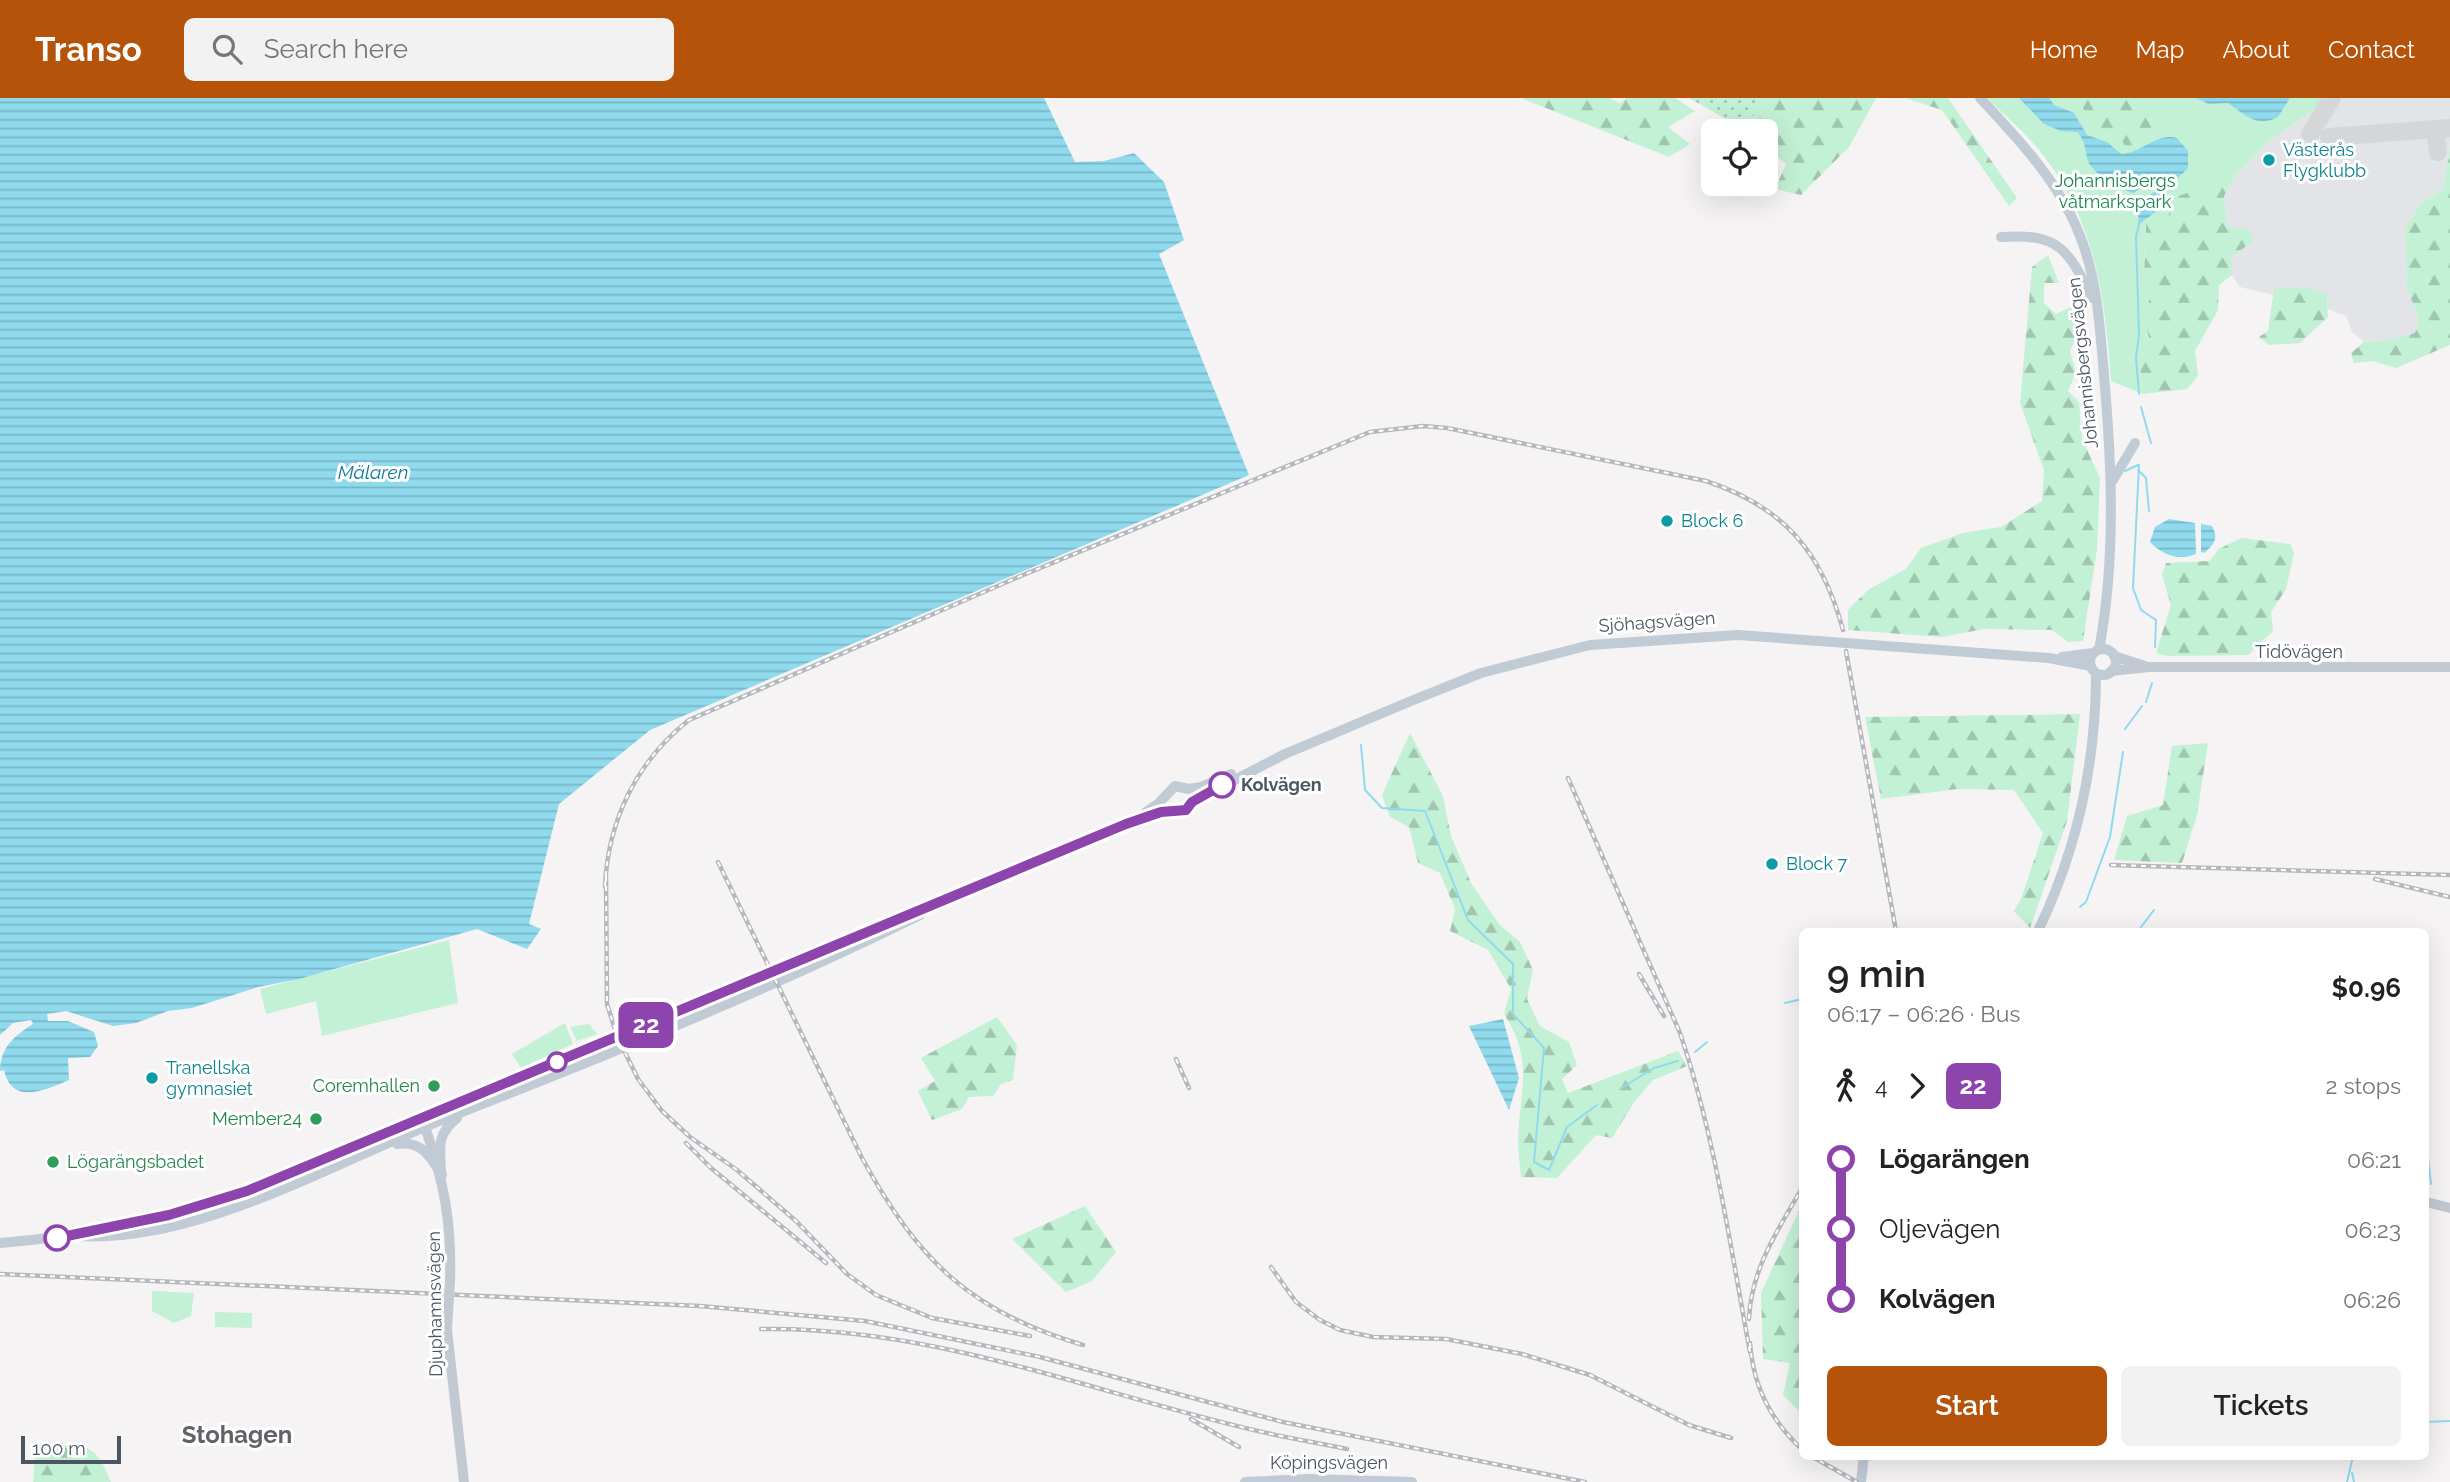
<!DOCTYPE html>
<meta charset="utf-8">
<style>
:root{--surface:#fff;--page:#f2f2f2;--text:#222;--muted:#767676;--accent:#b45309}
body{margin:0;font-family:Raleway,sans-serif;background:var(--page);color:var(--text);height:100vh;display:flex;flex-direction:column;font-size:26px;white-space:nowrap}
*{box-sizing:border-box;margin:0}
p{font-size:23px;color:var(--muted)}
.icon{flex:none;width:38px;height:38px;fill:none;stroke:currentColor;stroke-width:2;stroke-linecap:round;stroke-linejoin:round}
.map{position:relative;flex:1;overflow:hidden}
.side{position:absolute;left:1799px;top:830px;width:630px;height:532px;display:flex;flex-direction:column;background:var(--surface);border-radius:10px;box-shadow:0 7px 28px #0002}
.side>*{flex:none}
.badge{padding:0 14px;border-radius:10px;font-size:24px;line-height:46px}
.buttons{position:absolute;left:1701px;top:21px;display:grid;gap:14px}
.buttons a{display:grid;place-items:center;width:77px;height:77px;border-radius:10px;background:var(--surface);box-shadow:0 7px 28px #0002;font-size:35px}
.scale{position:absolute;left:21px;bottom:18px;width:100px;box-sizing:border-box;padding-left:7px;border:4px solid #4a5661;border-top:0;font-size:19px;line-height:24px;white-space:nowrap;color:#4a5661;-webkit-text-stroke:5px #fff;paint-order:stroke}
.map>.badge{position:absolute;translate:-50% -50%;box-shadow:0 0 0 4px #fff}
.legs{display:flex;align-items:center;gap:10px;height:77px;padding:0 28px;font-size:23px}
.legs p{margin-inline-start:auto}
.overview{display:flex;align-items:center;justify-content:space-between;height:119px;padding:0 28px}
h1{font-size:38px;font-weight:600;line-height:52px}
.primary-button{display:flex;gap:14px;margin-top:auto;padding:14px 28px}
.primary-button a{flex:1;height:80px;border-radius:10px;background:var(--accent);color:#fff;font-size:28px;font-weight:600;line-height:80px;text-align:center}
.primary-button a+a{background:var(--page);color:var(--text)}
ul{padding:0 28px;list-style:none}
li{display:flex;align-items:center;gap:24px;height:70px;font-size:26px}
li i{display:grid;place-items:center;width:10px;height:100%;margin:0 9px;background:currentColor}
li i::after{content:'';width:18px;height:18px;margin:-9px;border:5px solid;border-radius:50%;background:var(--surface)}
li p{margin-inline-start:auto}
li:first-child i{background:linear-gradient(#0000 50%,currentColor 0)}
li:last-child i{background:linear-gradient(currentColor 50%,#0000 0)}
header{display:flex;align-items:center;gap:42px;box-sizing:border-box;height:98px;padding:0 35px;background:var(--accent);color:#fff}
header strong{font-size:33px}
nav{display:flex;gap:38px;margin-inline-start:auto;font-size:24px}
.search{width:490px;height:63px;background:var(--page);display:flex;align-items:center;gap:18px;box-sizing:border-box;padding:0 24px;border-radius:10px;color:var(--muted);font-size:26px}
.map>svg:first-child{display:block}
.airport{fill:#e2e4e7}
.grass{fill:url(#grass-dots)}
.forest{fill:url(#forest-firs)}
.park{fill:#c3f1d5}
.water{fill:url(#water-rules)}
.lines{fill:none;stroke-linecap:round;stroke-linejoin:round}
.stream{stroke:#90daee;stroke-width:2}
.taxiway{stroke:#d5d6d8;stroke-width:18}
.tertiary{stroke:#c1cad2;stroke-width:10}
.secondary{stroke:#c1cbd6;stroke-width:10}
.rail-casing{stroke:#b5b8bd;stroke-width:4.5}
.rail{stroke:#fff;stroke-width:2;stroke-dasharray:5;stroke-linecap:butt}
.tertiary-bridge{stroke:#c1cad2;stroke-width:10}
.line-1-casing{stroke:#fff;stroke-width:16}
.line-1{stroke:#8e44ad;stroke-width:10}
.culture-dot{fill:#0f9aa8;stroke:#fff;stroke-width:2.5}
.stop-1-dot{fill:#fff;stroke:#8e44ad;stroke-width:3.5}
.leisure-dot{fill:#2e9e5b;stroke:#fff;stroke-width:2.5}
.labels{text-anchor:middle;stroke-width:6;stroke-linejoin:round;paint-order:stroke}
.culture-label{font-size:18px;fill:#0d838f;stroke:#fff;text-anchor:start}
.park-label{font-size:18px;fill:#17864f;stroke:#fff}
.street-label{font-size:18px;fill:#4a5661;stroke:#fff}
.stop-label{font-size:18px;font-weight:bold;fill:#4a5661;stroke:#fff;text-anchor:start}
.leisure-label{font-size:18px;fill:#27864d;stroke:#fff;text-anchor:end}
.water-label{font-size:19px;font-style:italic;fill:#0c7c9b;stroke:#fff}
.district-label{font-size:24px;font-weight:bold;fill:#5f6368;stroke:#fff}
</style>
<header>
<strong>Transo</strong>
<div class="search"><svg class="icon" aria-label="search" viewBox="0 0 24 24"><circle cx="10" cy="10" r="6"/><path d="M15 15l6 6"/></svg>Search here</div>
<nav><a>Home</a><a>Map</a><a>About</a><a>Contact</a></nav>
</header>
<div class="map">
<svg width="2450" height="1384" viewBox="0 0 2450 1384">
<defs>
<pattern id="grass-dots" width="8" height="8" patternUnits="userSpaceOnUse" patternTransform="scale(1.75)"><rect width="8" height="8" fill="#c3f1d5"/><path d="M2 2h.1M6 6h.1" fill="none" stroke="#a0c6b0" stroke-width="1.8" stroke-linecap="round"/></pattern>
<pattern id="forest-firs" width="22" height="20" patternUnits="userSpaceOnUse" patternTransform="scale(1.75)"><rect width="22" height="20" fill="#c3f1d5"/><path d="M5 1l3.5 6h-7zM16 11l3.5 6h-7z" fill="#a0c6b0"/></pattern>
<pattern id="water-rules" width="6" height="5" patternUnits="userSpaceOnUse" patternTransform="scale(1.75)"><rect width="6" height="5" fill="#90daee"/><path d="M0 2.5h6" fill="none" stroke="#78b4c4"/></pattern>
</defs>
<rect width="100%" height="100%" fill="#f5f3f3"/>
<path class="airport" d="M2321,0H2450V49L2443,91L2419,107L2405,132L2407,190L2419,222L2415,235L2389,242L2364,244L2352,234L2346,218L2328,211L2327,195L2274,197L2240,189L2232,177L2224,98L2237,76L2268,44L2315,11Z"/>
<path class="grass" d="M1689,0H1759L1752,20L1759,32L1747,33Z"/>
<path class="forest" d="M1521,0H1609L1620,5L1627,0H1675L1695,13L1668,29L1690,46L1669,59Z
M1759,0H1876L1849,49L1801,97L1775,91L1786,66L1770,52L1766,33H1759L1752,20Z
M1905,0H1948L2017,100L2009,108L1942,12Z
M2077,0H2154L2150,39L2127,51L2118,37L2094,38L2087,32L2088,19Z
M2450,49V247L2396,270L2373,263L2354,265L2351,255L2364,244L2389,242L2415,235L2419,222L2407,190L2405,132L2419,107L2443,91Z
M2237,76L2224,98L2227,129L2249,131L2253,144L2231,158L2232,177L2219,187L2218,212L2195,253L2198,278L2187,291L2143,296L2139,263L2150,244L2144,222L2151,194L2144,175L2146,125L2170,101Z
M2048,157L2059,185H2044V205L2056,216L2071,209L2080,232L2070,253L2076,275L2068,293L2079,304L2082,341L2100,380L2097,451L2083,543L2068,544L2052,532L1984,531L1942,539L1848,532V512L1868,492L1906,471L1921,450L1963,435L2001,429L2042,403L2044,372L2020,305L2032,169Z
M2299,189L2327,195L2328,219L2300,245L2269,247L2259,239L2268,233L2274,191Z
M2241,440L2290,446L2294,455L2286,491L2271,514L2273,533L2248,557L2168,558L2156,555L2171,507L2162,477L2166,465L2210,463L2219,451Z
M2080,616L2067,723L2030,830L2014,813L2021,801L2043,735L2014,692L1957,691L1881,701L1865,619Z
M1410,635L1443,698L1451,738L1471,785L1499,826L1520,844L1533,872L1527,901L1540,928L1569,944L1577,967L1562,981L1568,995L1678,953L1687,968L1653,982L1635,1003L1612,1040L1596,1037L1557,1080L1521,1079C1520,1067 1518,1054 1518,1041C1520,992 1534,961 1504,916L1511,891L1488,852L1450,833L1455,811L1440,775L1418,765L1409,729L1390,719L1382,697Z
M2208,645L2197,717L2182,765L2114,762L2127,718L2163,707L2172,648Z
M997,919L1017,947L1013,982L1001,986L993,998L969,999L962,1011L932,1022L918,993L935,983L921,960Z
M1802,1106V1316L1783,1297L1790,1265L1763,1261L1761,1195Z
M1085,1108L1116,1154L1092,1183L1066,1194L1012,1141Z
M69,1347C96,1347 101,1361 111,1384H33L35,1360L44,1352Z"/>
<path class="park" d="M1987,0H2077L2088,19L2087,32L2095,38L2118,37L2127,51L2150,39L2154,0H2321L2315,11L2268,44L2237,76L2170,101L2169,117L2146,125L2144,171L2151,194L2144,222L2150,244L2139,263L2143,296L2111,283C2105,195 2094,114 2033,45C2019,29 2002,15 1987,0Z
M449,842L458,905L322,938L316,903L266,916L260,891Z
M565,925L573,946L521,970L512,956Z
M589,926L597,936L577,943L570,929Z
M152,1193L194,1195L191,1218L174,1225L152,1213Z
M215,1214L252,1215V1230L215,1229Z"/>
<path class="water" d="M0,0H1044L1075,64L1104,63L1134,55L1164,84L1184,142L1159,156L1249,377L650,632L559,706L529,826L541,831L527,851L477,831L299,881L258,889L192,910L168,913L136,925L113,928L66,913L47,916L48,923H68L94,934L98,948L90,959L68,960L69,982C45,992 12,1008 4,972L0,973C0,950 14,938 33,926L31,922L13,925L0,937Z
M2019,0H2049L2054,7L2074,15L2087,37L2107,44L2121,56C2142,55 2157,34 2177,40L2188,53V70L2176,82L2156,76L2134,95C2123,93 2093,75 2089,65C2084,53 2087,44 2077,34L2061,33L2044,26Z
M2196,0H2290L2278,19C2256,30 2245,17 2228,5L2209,6Z
M2161,88L2168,95L2161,110L2138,127L2139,106Z
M2169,421L2195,425L2196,456C2179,463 2162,457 2150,444L2155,429Z
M2201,426L2212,428C2219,440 2214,447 2204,455L2201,454Z
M1503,921L1519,980L1509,1012L1469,928Z"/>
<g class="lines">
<path class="stream" d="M2139,127L2136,138L2139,237L2136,259L2139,296
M2141,309L2151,345
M2139,367L2133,490L2141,512L2156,522L2155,549
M2138,372L2146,380L2149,413
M2125,373L2138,367
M2146,604L2152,585
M2125,631L2142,608
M1361,647L1365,692L1382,710L1425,713L1468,822L1513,866V916L1544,950L1534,1064L1549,1072L1567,1029L1597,1007
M2080,809L2086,804L2110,739L2123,654
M2138,833L2154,812
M1785,905L1802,901
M1695,954L1707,944
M1620,991L1654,970L1678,963
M2426,1041L2431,1086
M2426,1324L2450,1323
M2352,1375L2354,1384
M2347,1384L2353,1358"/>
<path class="taxiway" d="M2435,31L2438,54
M2310,36L2332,0
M2329,39L2450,30"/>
<path class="tertiary" d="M2114,558L2145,568
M2111,573L2149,569H2450
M425,1029C444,1083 452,1126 450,1183
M2426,1104L2450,1110
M447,1232L464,1384"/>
<path class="secondary" d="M1980,0C2021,44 2063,88 2083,146C2098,188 2100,233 2104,277C2112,368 2116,461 2099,552
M2001,139C2059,135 2068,151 2092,200
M2113,382L2135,345
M2090 564a13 13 0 1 1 26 0a13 13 0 1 1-26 0Z
M2062,559L2094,555
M1146,714L1158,706L1175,688L1189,691L1201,689L1231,676
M2038,833C2077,752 2096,665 2096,575
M397,1046C421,1042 430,1058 442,1077
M441,1074C440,1049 436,1037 457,1020
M79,1138C198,1145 336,1064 444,1021C604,959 766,893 920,817
M0,1145C83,1139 168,1119 247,1093L1126,726L1161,714L1186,712L1192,704L1285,656L1411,603L1481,575L1590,547L1738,537L2049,560L2091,568
M1245,1384L1308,1381L1412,1384
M1861,1384L1864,1358"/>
<defs>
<path id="rail" d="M1846,553L1896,833
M1568,680L1680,935C1715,1038 1730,1147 1750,1254
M718,764L862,1060C918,1162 970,1214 1083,1247
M2111,767L2450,777
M606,778L607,906L617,938L638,981L662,1013L690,1039L737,1072L796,1123L847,1176L876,1197L932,1220L1030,1238
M2375,781L2450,799
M605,788C608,722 637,663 689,622L1016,480L1370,334L1423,328L1447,330L1706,383C1784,409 1822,454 1843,532
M1639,876L1664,918
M1176,961L1189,990
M686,1045L711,1070L826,1165
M1271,1169L1296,1204L1320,1222L1340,1232L1373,1239L1446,1241L1522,1256L1590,1277L1689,1327L1731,1340
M0,1176L700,1208L865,1223L1040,1259L1283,1324L1585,1384
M1749,1221C1751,1171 1778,1132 1802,1090
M761,1231C934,1228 1093,1295 1258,1333C1288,1340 1318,1345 1347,1351
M1750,1245C1753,1288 1771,1323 1802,1351
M1191,1321L1239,1349
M1811,1358L1857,1384"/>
</defs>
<use href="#rail" class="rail-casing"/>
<use href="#rail" class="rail"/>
<path class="tertiary-bridge" d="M447,1232L450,1183"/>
</g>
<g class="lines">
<defs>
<path id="line-1" d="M57,1140L169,1117L247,1093L1126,726L1161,714L1186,712L1192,704L1222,687"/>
</defs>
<use href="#line-1" class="line-1-casing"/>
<use href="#line-1" class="line-1"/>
</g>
<g class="culture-dot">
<circle cx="2269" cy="62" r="7"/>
<circle cx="1667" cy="423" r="7"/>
<circle cx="1772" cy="766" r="7"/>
<circle cx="152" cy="980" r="7"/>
</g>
<g class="stop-1-dot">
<circle cx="1222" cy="687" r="12"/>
<circle cx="557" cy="964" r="9"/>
<circle cx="57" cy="1140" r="12"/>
</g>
<g class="leisure-dot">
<circle cx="434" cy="988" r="7"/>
<circle cx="316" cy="1021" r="7"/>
<circle cx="53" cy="1064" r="7"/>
</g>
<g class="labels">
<g class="culture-label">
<text x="2283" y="58">Västerås<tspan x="2283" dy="21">Flygklubb</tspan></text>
<text x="1681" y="429">Block 6</text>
<text x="1786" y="772">Block 7</text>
<text x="166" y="976">Tranellska<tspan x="166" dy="21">gymnasiet</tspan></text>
</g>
<g class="park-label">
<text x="2115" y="89">Johannisbergs<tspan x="2115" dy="21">våtmarkspark</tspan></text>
</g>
<g class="street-label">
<text transform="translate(2083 265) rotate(-96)" y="6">Johannisbergsvägen</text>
<text transform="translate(1657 524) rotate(-4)" y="6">Sjöhagsvägen</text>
<text x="2299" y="560">Tidövägen</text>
<text transform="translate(435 1206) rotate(-91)" y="6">Djuphamnsvägen</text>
<text x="1329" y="1371">Köpingsvägen</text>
</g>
<g class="stop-label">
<text x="1241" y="693">Kolvägen</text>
</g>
<g class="leisure-label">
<text x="420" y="994">Coremhallen</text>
<text x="302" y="1027">Member24</text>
<text x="67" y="1070" text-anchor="start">Lögarängsbadet</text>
</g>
<g class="water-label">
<text x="373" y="381">Mälaren</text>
</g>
<g class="district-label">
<text x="237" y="1345">Stohagen</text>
</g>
</g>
</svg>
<div class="buttons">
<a><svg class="icon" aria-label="locate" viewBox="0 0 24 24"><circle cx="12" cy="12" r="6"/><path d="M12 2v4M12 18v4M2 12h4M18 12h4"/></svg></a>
</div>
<div class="scale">100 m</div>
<b class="badge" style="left:646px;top:927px;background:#8e44ad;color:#fff">22</b>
<section class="side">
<div class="overview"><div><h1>9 min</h1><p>06:17 – 06:26 · Bus</p></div><b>$0.96</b></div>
<div class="legs"><svg class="icon" aria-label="walk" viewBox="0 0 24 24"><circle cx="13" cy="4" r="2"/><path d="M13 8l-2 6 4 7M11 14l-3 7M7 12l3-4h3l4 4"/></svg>4<svg class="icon" aria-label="forward" viewBox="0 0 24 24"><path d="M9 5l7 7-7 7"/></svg><b class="badge" style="background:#8e44ad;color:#fff">22</b><p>2 stops</p></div>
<ul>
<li><i style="color:#8e44ad"></i><b>Lögarängen</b><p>06:21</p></li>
<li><i style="color:#8e44ad"></i><span>Oljevägen</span><p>06:23</p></li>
<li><i style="color:#8e44ad"></i><b>Kolvägen</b><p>06:26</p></li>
</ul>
<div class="primary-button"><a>Start</a><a>Tickets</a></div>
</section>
</div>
